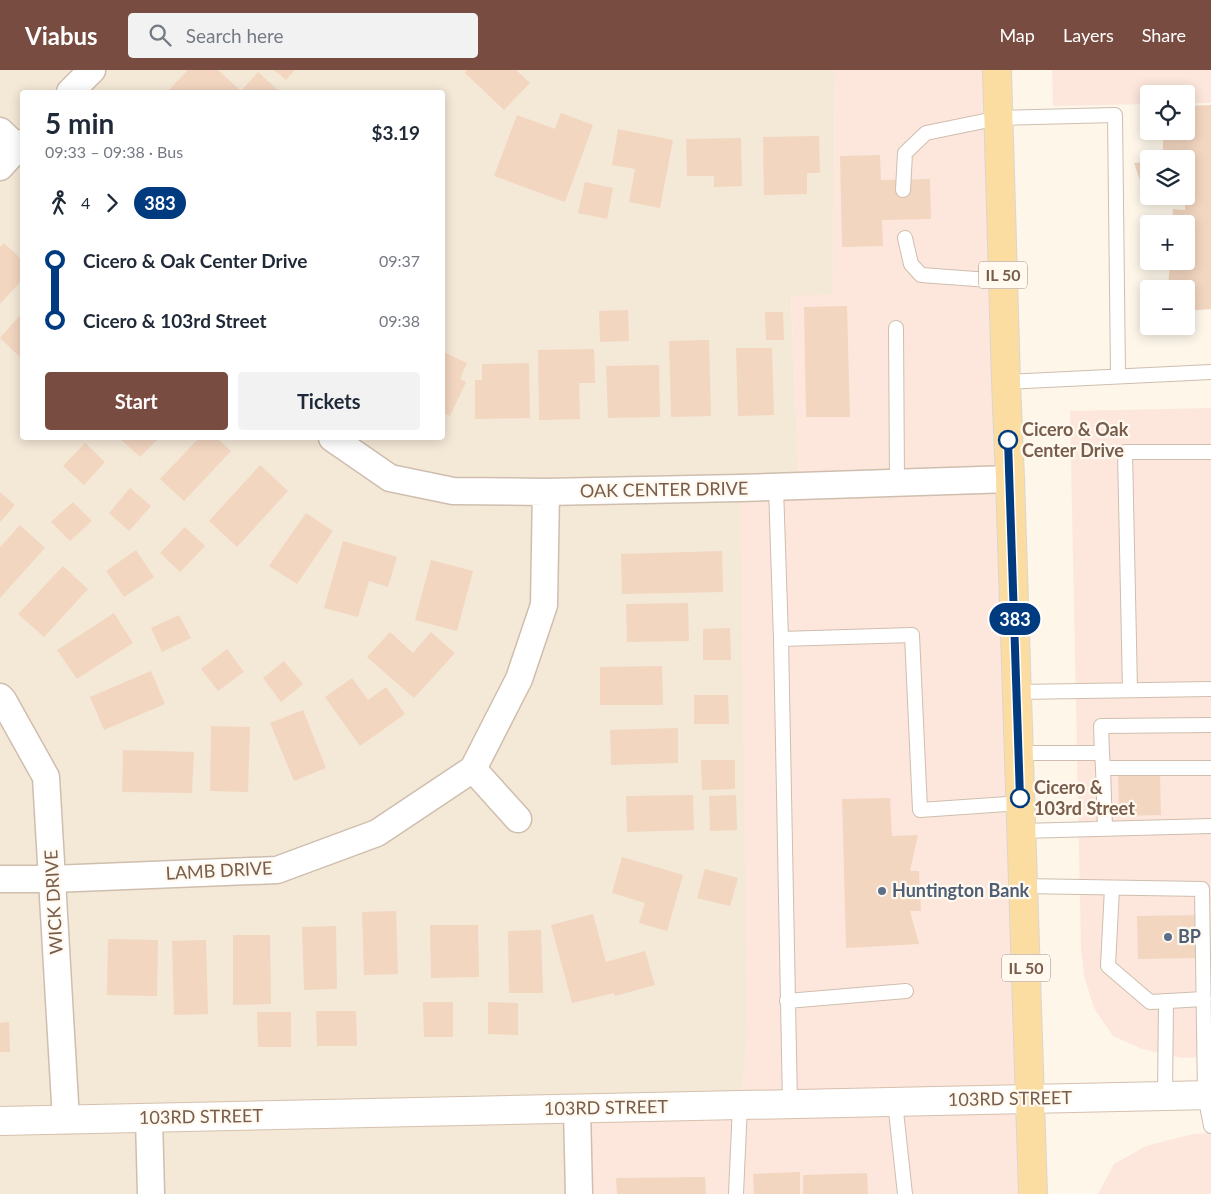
<!DOCTYPE html>
<meta charset="utf-8">
<style>
:root{--surface:#fff;--page:#f2f2f3;--text:#1f2937;--muted:#747a83;--accent:#794c41}
body{margin:0;font-family:Lato,sans-serif;background:var(--page);color:var(--text);height:100vh;display:flex;flex-direction:column;font-size:19px;white-space:nowrap}
*{box-sizing:border-box;margin:0}
p{font-size:16px;color:var(--muted)}
.icon{flex:none;width:28px;height:28px;fill:none;stroke:currentColor;stroke-width:2;stroke-linecap:round;stroke-linejoin:round}
.map{position:relative;flex:1;overflow:hidden}
.drawer{position:absolute;left:20px;top:20px;width:425px;height:350px;display:flex;flex-direction:column;background:var(--surface);border-radius:5px;box-shadow:0 2px 12px #0003}
.drawer>*{flex:none}
.badge{padding:0 10px;border-radius:16px;font-size:18px;line-height:32px}
.controls{position:absolute;left:1140px;top:15px;display:grid;gap:10px}
.controls a{display:grid;place-items:center;width:55px;height:55px;border-radius:5px;background:var(--surface);box-shadow:0 2px 12px #0003;font-size:25px}
.map>.badge{position:absolute;translate:-50% -50%;box-shadow:0 0 0 2px #fff}
.legs{display:flex;align-items:center;gap:8px;height:55px;padding:0 25px;font-size:16px}
.legs p{margin-inline-start:auto}
.overview{display:flex;align-items:center;justify-content:space-between;height:85px;padding:0 25px}
h1{font-size:28px;font-weight:700;line-height:38px}
.cta{display:flex;gap:10px;margin-top:auto;padding:10px 25px}
.cta a{flex:1;height:58px;border-radius:5px;background:var(--accent);color:#fff;font-size:20px;font-weight:700;line-height:58px;text-align:center}
.cta a+a{background:var(--page);color:var(--text)}
ul{padding:0 25px;list-style:none}
li{display:flex;align-items:center;gap:18px;height:60px;font-size:19px}
li i{display:grid;place-items:center;width:8px;height:100%;margin:0 6px;background:currentColor}
li i::after{content:'';width:12px;height:12px;margin:-6px;border:4px solid;border-radius:50%;background:var(--surface)}
li p{margin-inline-start:auto}
li:first-child i{background:linear-gradient(#0000 50%,currentColor 0)}
li:last-child i{background:linear-gradient(currentColor 50%,#0000 0)}
header{display:flex;align-items:center;gap:30px;box-sizing:border-box;height:70px;padding:0 25px;background:var(--accent);color:#fff}
header strong{font-size:24px}
nav{display:flex;gap:28px;margin-inline-start:auto;font-size:18px}
.search{width:350px;height:45px;background:var(--page);display:flex;align-items:center;gap:12px;box-sizing:border-box;padding:0 18px;border-radius:5px;color:var(--muted);font-size:19px}
.map>svg:first-child{display:block}
.residential{fill:#f4e8d7;fill-rule:evenodd}
.commercial{fill:#fde7dc}
.building{fill:#f2d6c0}
.lines{fill:none;stroke-linecap:round;stroke-linejoin:round}
.service-casing{stroke:#cfbeae;stroke-width:16}
.minor-casing{stroke:#cfbeae;stroke-width:29}
.secondary-casing{stroke:#d5c0ae;stroke-width:30}
.primary-casing{stroke:#dcd5d0;stroke-width:30}
.service{stroke:#fff;stroke-width:14}
.minor{stroke:#fff;stroke-width:26}
.secondary{stroke:#fff;stroke-width:28}
.primary{stroke:#fbdda2;stroke-width:28}
.line-1-casing{stroke:#fff;stroke-width:11}
.line-1{stroke:#003b80;stroke-width:8}
.stop-1-dot{fill:#fff;stroke:#003b80;stroke-width:2.5}
.service-dot{fill:#5c6f8a;stroke:#fff9ef;stroke-width:2}
.labels{text-anchor:middle;stroke-width:4.5;stroke-linejoin:round;paint-order:stroke}
.shield{fill:#fff9ef;stroke:#a08c7d;stroke-width:1}
.shield-label{font-size:16px;font-weight:bold;fill:#785d4c}
.stop-label{font-size:18px;font-weight:bold;fill:#785d4c;stroke:#fff9ef;text-anchor:start}
.street-label{font-size:18px;fill:#785d4c;stroke:#fff9ef}
.service-label{font-size:18px;font-weight:bold;fill:#4e5e75;stroke:#fff9ef;text-anchor:start}
</style>
<header>
<strong>Viabus</strong>
<div class="search"><svg class="icon" aria-label="search" viewBox="0 0 24 24"><circle cx="10" cy="10" r="6"/><path d="M15 15l6 6"/></svg>Search here</div>
<nav><a>Map</a><a>Layers</a><a>Share</a></nav>
</header>
<div class="map">
<svg width="1211" height="1124" viewBox="0 0 1211 1124">
<rect width="100%" height="100%" fill="#fdf6e9"/>
<path class="residential" d="M0,0H835L833,225L791,227L799,416L747,971L740,1035L579,1124H0ZM22,22H442V368H22Z"/>
<path class="commercial" d="M835,0H997L1033,1124H579L577,1039L740,1035L747,971L740,418L799,416L791,226L833,224Z
M1052,0H1211V33H1186V24H1149V34L1053,36Z
M1211,338V987L1182,988L1142,979L1113,966L1094,938L1084,906L1081,879L1070,341Z
M1211,1063V1124H1098L1114,1094L1146,1076L1193,1064Z"/>
<path class="building" d="M188,0H218L241,21L258,2L280,22H167Z
M274,0H295L286,10Z
M467,0H516L530,13L504,40L465,3Z
M1211,35V239L1186,241V219H1168L1170,191H1186V154H1172L1173,139L1185,140V130L1188,129V117H1186V89H1163V61H1186V36Z
M561,43L593,55L565,132L494,106L517,45L555,59Z
M618,59L673,70L660,138L629,132L635,99L612,95Z
M819,66L820,103H807V124L764,125L763,67Z
M741,68L742,116L714,117V106H687L686,69Z
M880,85L881,110L930,109L931,149L882,150L883,176L842,177L840,86Z
M1149,92V116H1142L1134,93Z
M585,112L613,118L607,149L578,143Z
M4,173L22,190V210L0,234V177Z
M847,236L850,347H806L804,237Z
M628,240L629,271L600,272L599,241Z
M765,242H783L784,270H766Z
M22,243V289L0,268Z
M709,270L711,346L671,347L669,271Z
M736,278H772L774,345L738,346Z
M594,279L595,313H579L580,349L539,350L538,280Z
M442,281L467,293L460,309L466,312L450,346L442,342Z
M529,293L530,348L475,349V310H482V294Z
M659,295L660,347L608,348L606,296Z
M119,368H159L140,387Z
M199,368H217L231,381L184,431L160,409Z
M85,373L105,392L84,415L63,396Z
M260,395L288,421L237,477L209,451Z
M130,418L151,436L129,461L109,443Z
M0,422L15,435L0,452Z
M73,432L92,451L70,471L51,452Z
M306,443L333,461L297,514L269,496Z
M20,455L45,478L0,528V477Z
M185,457L205,476L180,502L160,483Z
M343,471L397,487L388,517L369,511L358,547L324,538Z
M136,480L154,507L124,527L106,501Z
M722,481L723,522L622,524L621,484Z
M431,490L473,501L457,561L415,550Z
M63,496L88,519L44,567L18,544Z
M688,533L689,571L627,572L626,534Z
M114,543L133,573L77,609L57,580Z
M179,545L191,568L162,582L151,558Z
M730,558L731,590H703V559Z
M390,562L413,583L431,562L455,583L414,628L367,587Z
M227,579L244,602L218,621L201,599Z
M284,591L303,614L281,632L263,608Z
M662,596L663,635H600V597Z
M151,601L165,634L104,660L90,627Z
M352,608L368,630L386,617L405,644L360,676L325,627Z
M694,625H728L729,654H694Z
M303,640L326,698L294,711L270,653Z
M211,656L250,657L248,722L210,721Z
M678,658V693L611,695L610,660Z
M123,680L194,682L192,723L122,722Z
M701,690H735V719L702,720Z
M1118,703H1160L1161,745L1119,746Z
M693,725L694,760L627,762L626,726Z
M736,725L737,760L710,761L709,726Z
M890,728L892,766L918,765L910,801H919L921,841H910L919,874L846,878L842,729Z
M622,787L683,805L667,861L639,853L645,833L612,823Z
M705,799L738,808L730,836L697,828Z
M396,841L398,904L364,905L362,842Z
M593,844L606,892L645,881L655,915L615,926L614,923L572,933L551,855Z
M1199,845L1200,888L1138,889L1137,846Z
M430,855H478L479,907L431,908Z
M336,856L337,919L304,920L302,857Z
M541,860L543,923H509L508,861Z
M233,865H270L271,934L233,935Z
M108,869L158,870L157,926L107,925Z
M206,870L208,944L174,945L172,871Z
M423,932H453V967H424Z
M488,932L518,933V965L488,964Z
M316,941H356L357,976H317Z
M257,942H291V977H258Z
M9,952L10,982H0V953Z
M800,1102V1124H754L753,1104Z
M867,1103L868,1124H803V1105Z
M705,1107L706,1124H617L616,1108Z"/>
<g class="lines">
<defs>
<path id="service" d="M903,120L905,83L926,63L999,48L1115,45L1118,306
M905,168L911,194L921,205L1003,211
M896,258L897,413
M1006,312L1211,302
M776,417L781,569L790,1034
M781,569L912,565L920,740L1021,733
M1130,620L1125,382H1211
M1017,622L1211,619
M1019,683H1102L1103,698H1211
M1102,683L1101,656L1211,655
M1103,698L1105,759
M1021,761L1211,756
M1023,816L1202,819L1205,1025L1211,1056
M1112,818L1108,896L1150,932L1204,929
M787,931L906,921
M1165,1026L1166,932
M895,1032L905,1124
M736,1124L740,1035"/>
<path id="minor" d="M70,22L92,0
M0,61L22,82
M0,97L22,73
M332,368L390,408L453,421L546,422L740,418L1010,409
M0,627L3,630L46,707L66,1050
M473,699L518,749
M0,809H52L277,800L377,763L473,699L519,609L544,535L546,422
M577,1039L579,1124
M149,1048L151,1124"/>
<path id="secondary" d="M0,1051L1211,1025"/>
<path id="primary" d="M997,0L1006,312L1010,409L1033,1124"/>
</defs>
<use href="#service" class="service-casing"/>
<use href="#minor" class="minor-casing"/>
<use href="#secondary" class="secondary-casing"/>
<use href="#primary" class="primary-casing"/>
<use href="#service" class="service"/>
<use href="#minor" class="minor"/>
<use href="#secondary" class="secondary"/>
<use href="#primary" class="primary"/>
</g>
<g class="lines">
<defs>
<path id="line-1" d="M1008,370L1020,728"/>
</defs>
<use href="#line-1" class="line-1-casing"/>
<use href="#line-1" class="line-1"/>
</g>
<g class="stop-1-dot">
<circle cx="1008" cy="370" r="9"/>
<circle cx="1020" cy="728" r="9"/>
</g>
<g class="service-dot">
<circle cx="882" cy="821" r="5"/>
<circle cx="1168" cy="867" r="5"/>
</g>
<g class="labels">
<g class="shield">
<rect x="979" y="191.5" width="48" height="27" rx="4"/>
<rect x="1002" y="884.5" width="48" height="27" rx="4"/>
</g>
<g class="shield-label">
<text x="1003" y="211">IL 50</text>
<text x="1026" y="904">IL 50</text>
</g>
<g class="stop-label">
<text x="1022" y="366">Cicero &amp; Oak<tspan x="1022" dy="21">Center Drive</tspan></text>
<text x="1034" y="724">Cicero &amp;<tspan x="1034" dy="21">103rd Street</tspan></text>
</g>
<g class="street-label">
<text transform="translate(664 420) rotate(-1)" y="6">OAK CENTER DRIVE</text>
<text transform="translate(219 801) rotate(-3)" y="6">LAMB DRIVE</text>
<text transform="translate(54 832) rotate(-93)" y="6">WICK DRIVE</text>
<text transform="translate(1010 1029) rotate(-1)" y="6">103RD STREET</text>
<text transform="translate(606 1038) rotate(-1)" y="6">103RD STREET</text>
<text transform="translate(201 1047) rotate(-1)" y="6">103RD STREET</text>
</g>
<g class="service-label">
<text x="892" y="827">Huntington Bank</text>
<text x="1178" y="873">BP</text>
</g>
</g>
</svg>
<div class="controls">
<a><svg class="icon" aria-label="locate" viewBox="0 0 24 24"><circle cx="12" cy="12" r="6"/><path d="M12 2v4M12 18v4M2 12h4M18 12h4"/></svg></a>
<a><svg class="icon" aria-label="layers" viewBox="0 0 24 24"><path d="M12 4l9 5-9 5-9-5zM3 14l9 5 9-5"/></svg></a>
<a>+</a>
<a>−</a>
</div>
<b class="badge" style="left:1015px;top:549px;background:#003b80;color:#fff">383</b>
<section class="drawer">
<div class="overview"><div><h1>5 min</h1><p>09:33 – 09:38 · Bus</p></div><b>$3.19</b></div>
<div class="legs"><svg class="icon" aria-label="walk" viewBox="0 0 24 24"><circle cx="13" cy="4" r="2"/><path d="M13 8l-2 6 4 7M11 14l-3 7M7 12l3-4h3l4 4"/></svg>4<svg class="icon" aria-label="forward" viewBox="0 0 24 24"><path d="M9 5l7 7-7 7"/></svg><b class="badge" style="background:#003b80;color:#fff">383</b></div>
<ul>
<li><i style="color:#003b80"></i><b>Cicero &amp; Oak Center Drive</b><p>09:37</p></li>
<li><i style="color:#003b80"></i><b>Cicero &amp; 103rd Street</b><p>09:38</p></li>
</ul>
<div class="cta"><a>Start</a><a>Tickets</a></div>
</section>
</div>
